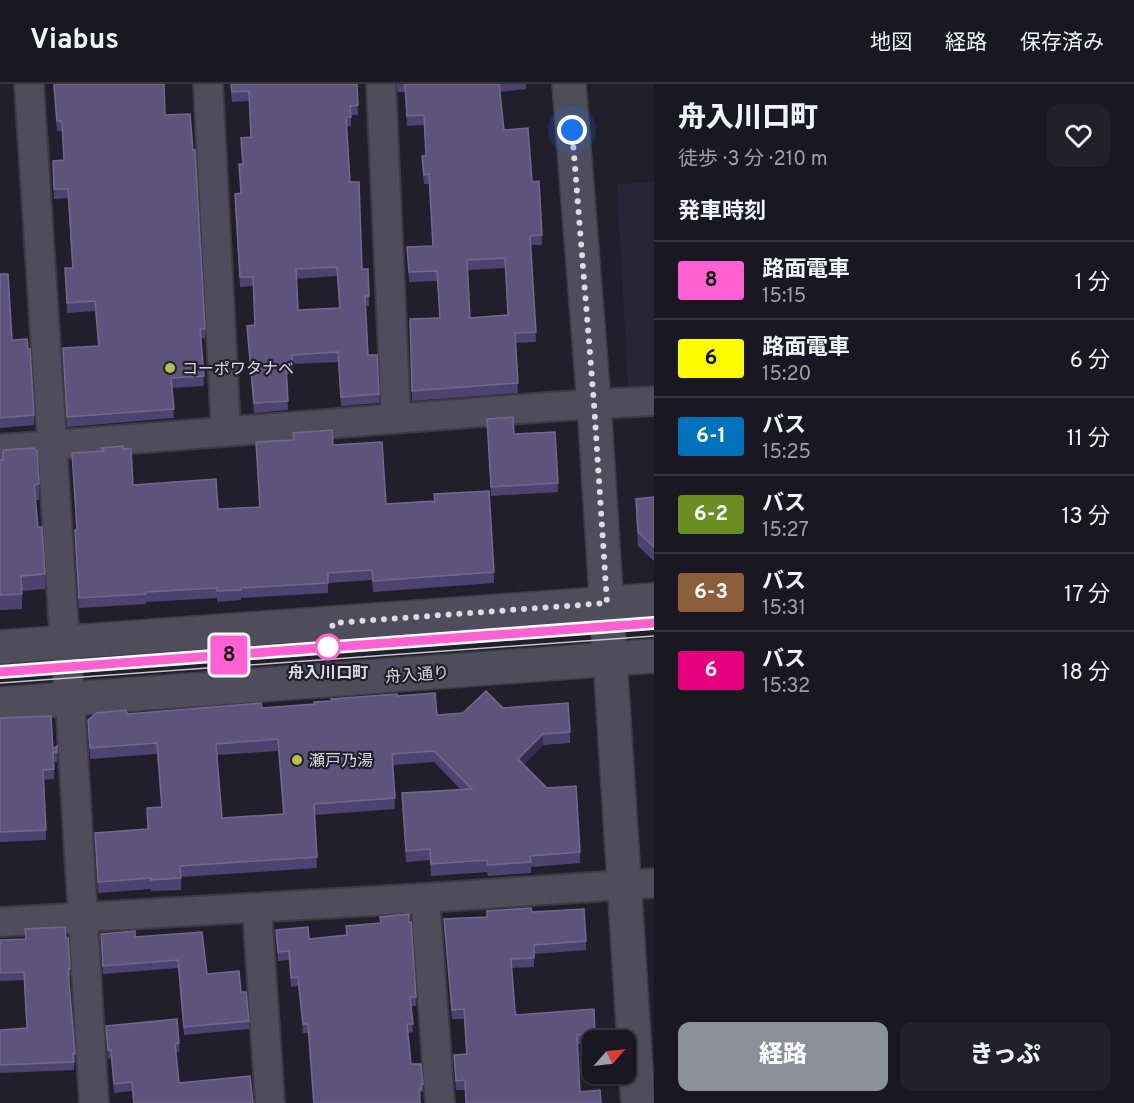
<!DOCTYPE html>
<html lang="ja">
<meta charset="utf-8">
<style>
:root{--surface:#191721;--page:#22202a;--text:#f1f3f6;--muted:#9f9fa5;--line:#37363f;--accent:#8c9099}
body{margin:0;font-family:Overpass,"Noto Sans JP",sans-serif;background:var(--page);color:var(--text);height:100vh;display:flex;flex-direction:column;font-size:22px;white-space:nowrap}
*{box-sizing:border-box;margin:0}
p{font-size:20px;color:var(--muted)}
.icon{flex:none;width:33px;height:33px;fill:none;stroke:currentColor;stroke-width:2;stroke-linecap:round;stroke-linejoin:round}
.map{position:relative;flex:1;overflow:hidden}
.sheet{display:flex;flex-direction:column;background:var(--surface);width:480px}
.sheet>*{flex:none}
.badge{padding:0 12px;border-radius:4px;font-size:21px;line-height:39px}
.needle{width:39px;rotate:62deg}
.fabs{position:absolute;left:582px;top:946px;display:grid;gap:12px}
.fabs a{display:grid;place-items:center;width:54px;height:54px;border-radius:12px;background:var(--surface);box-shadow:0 2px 4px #0004,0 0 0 2px var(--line);font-size:30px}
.you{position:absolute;width:30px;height:30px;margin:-15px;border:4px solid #fff;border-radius:50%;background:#1a73e8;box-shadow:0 0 0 9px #1a73e833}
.map>.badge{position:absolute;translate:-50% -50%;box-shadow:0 0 0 3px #fff}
h2{padding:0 24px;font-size:22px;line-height:54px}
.round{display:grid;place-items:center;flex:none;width:63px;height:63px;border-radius:12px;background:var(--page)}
.overview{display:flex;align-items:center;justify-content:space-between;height:102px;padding:0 24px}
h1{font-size:28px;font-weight:800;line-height:45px}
.primary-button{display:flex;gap:12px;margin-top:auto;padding:12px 24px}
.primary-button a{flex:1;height:69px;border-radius:12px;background:var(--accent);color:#fff;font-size:24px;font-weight:800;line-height:69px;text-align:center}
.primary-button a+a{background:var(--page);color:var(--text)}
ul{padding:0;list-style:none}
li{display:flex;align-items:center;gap:18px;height:78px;padding:0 24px;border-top:2px solid var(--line)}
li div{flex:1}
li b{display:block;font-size:22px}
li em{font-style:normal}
li .badge{min-width:66px;font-weight:700;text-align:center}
header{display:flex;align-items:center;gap:36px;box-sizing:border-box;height:84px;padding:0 30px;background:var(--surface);border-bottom:2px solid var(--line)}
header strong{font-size:28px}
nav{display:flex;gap:33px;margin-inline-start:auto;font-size:21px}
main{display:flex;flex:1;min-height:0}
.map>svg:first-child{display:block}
.built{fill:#292538}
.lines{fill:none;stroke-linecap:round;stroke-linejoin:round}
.street-casing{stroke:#3d3b46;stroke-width:32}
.secondary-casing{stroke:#3d3b46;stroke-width:36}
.street{stroke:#4f4c5b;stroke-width:28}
.secondary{stroke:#4f4c5b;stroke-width:33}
.tram{stroke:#c6c4cd;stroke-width:1.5}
.wall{fill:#4e4370;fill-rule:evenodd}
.shaded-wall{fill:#352e4f}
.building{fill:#5d547c;stroke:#71698c;stroke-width:1.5;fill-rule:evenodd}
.line-casing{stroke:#fff;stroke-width:14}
.line{stroke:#ff61d2;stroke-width:9}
.walk{stroke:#dcdae3;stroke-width:6;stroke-dasharray:0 10.8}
.poi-dot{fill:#b8c147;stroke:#211f2c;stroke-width:2}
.stop-dot{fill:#fff;stroke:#ff61d2;stroke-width:3}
.labels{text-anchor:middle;stroke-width:4.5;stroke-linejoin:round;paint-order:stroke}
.poi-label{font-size:16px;fill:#dcdae3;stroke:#211f2c;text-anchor:start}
.stop-label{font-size:16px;font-weight:bold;fill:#dcdae3;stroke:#211f2c}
.street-label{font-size:16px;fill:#dcdae3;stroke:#211f2c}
</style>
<header>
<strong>Viabus</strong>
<nav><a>地図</a><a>経路</a><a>保存済み</a></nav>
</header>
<main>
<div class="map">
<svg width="654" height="1019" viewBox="0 0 654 1019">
<rect width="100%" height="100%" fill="#211f2c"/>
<path class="built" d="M654,98V308L639,309L628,299L617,100Z"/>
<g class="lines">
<defs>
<path id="street" d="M29,0L63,531L70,617L94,1019
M208,0L226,347
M381,0L396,335
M0,365L561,322L654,317
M425,814L440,1019
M257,824L270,1019
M0,838L425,814L654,799"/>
<path id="secondary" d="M569,0L594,320L638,1019
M0,563L654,516
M0,620L654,572"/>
</defs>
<use href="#street" class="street-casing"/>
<use href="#secondary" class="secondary-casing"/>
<use href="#street" class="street"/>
<use href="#secondary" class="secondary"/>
<path class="tram" d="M0,588L654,539
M0,599L654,552"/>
</g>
<path class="wall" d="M53,0H164L165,31L205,245V254L201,255L204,302L172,304L174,334L67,343L63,264L98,262L95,227L67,229L65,184H72L68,114L54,115L53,77L64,76L62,47H57Z
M230,0H357L358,31H351V42L347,43L350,98L362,185L369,212V222H365L368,271L379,310V319L341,322L338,278L293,280V290H286L288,326L254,329L247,251V242L255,241L253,202L240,203L235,120V110L241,109L239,80H242L241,54L251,53L249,17L232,18ZM337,192L339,224L298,226L296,195Z
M396,0H526V5L500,8L504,46L532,98L542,151V161H531L536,258L515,259L518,309L412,317L410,235L440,234L437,197L409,198L407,163L433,162L429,100H424L422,82V72H426L424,41L407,42L405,8H398ZM505,184L508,231L470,234L467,186Z
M0,190L12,256L34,331V341L0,344Z
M487,335L514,350L558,399V408L491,412Z
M256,358L333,361L386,420L494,488V499L373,508L372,496L328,499V509L241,514V516L217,518V514L146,518V520L79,524L75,456V446L76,445L72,369L101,367V364L123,365L133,401L218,425L259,423Z
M3,366L39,400V416H36L38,443L45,490V505L22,507V525L0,526V376H3Z
M654,413V477L638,462L636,428V415Z
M397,612L437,631L463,629L503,624L570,648V659L543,661L524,680L580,768V779L531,783V789L488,792L487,788L431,792L430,776L406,778L402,709L461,706L434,678L393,681L395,725L315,731L317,784L181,793V806L151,807V805L98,809L95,749L148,745L147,724L161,723L157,670L90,675L88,636L127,630L262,624L315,620ZM278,667L283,730L222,734L216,671Z
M0,634L53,665L57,662V678H54V695L44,696L46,756L0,758Z
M532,828L586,857V866L534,870V883L512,884L515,927L516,931L595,949V957H592V959L577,960L580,1008L601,1019H465V1006H456L454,971L466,970L464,935H452L444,835L487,833Z
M380,833L416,913V922H411L413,948L408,949L411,980L423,1000V1008H421V1013H420V1019H313L308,949H303L298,902L291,903L289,876L278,877L276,846L309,855L346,851V842L380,839Z
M25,845L66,854L70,885V893H69L75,970L74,986L0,989V946L27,944L24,896L0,897V856L25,855Z
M101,850L135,853L241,908L249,937V945L184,951L178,884L103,890Z
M106,942L179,959V968H176L179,999L253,1019H133L132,1007L114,1009L111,974L108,975Z"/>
<path class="shaded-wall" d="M543,650V661L518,686V675Z"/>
<path class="building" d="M54,0H164L165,31L190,30L193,66H195L205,245H200L204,292L171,294L174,325L67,333L63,264L99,262L95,217L67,219L65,184H73L68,105H54L53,77L64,76L62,37H57Z
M231,0H357L358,21L350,22L351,33H346L350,98H359L362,185H368L369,212H365L368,271H377L379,310L341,313L338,268L292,271L293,280H286L288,317L254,319L247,242L255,241L253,193H240L235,110L241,109L239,80H243L241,54L251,53L249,7L232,8ZM337,183L340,224L298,226L296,185Z
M405,0H499L504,46L528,44L532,98L539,97L542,151L530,152L536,248L515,249L518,299L412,307L410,235L440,234L437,187L409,188L407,163L433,162L429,90L424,91L422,72H426L424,31L407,32ZM505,174L508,231L470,234L467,176Z
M0,190H8L12,256L27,255L28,265H30L34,331L0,334Z
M513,333L514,350L555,348L558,399L491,403L487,335Z
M332,346L333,361L382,358L386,420L435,417L434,410L489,407L494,488L373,497L372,486L328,489V499L241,504V506L217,507V504L146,508V510L79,514L75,446L77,445L72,369L104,367L101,364L123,362V365H131L133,401L216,395L218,425L260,423L256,358L294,356L293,349Z
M34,364L37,367L39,400L34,401L38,443H42L45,490L21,492L22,510L0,511V376H3V366Z
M654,413V463L638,448L636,415Z
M486,607L503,624L568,619L570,648L543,650L518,675L547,704L576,702L580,768L530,772L531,778L488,781L487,776L431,780L430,765L406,767L402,709L472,705L434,667L392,670L395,714L314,720L317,773L180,782L181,794L151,796V794L98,798L95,749L148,745L147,724L162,723L157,659L90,664L88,636L96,629L126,626L127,630L261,619L262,624L315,620L314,618L332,617L331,615L397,610V612L435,609L437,631L463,629ZM278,655L284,730L222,734L216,660Z
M51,632L53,665L57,662V668H53L54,685L43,686L46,746L0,748V634Z
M531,824L532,828L584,825L586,857L534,861V874L511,875L515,927L516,931L594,925L595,949L577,951L580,1008L600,1006L601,1019H466L465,996L456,997L454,971L467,970L464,925L452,926L444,835L487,833V827Z
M409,830V838H411L416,913H410L413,940H407L411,980H421L423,1000H421V1005H419L420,1019H314L308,940H303L298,893L291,894L289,867L278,868L276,846L308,843L309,855L347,851L346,842L381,839L380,833Z
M65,843L66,854H68L70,885H68L75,970H73L74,978L0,981V946L27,944L24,888L0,889V856L26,855L25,845Z
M135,847V853L202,848L207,890L239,887L241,908H246L249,937L184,943L178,876L103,882L101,850Z
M177,935L179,959L175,960L179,999L250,992L253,1019H134L132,998L114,1000L111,966H108L106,942Z"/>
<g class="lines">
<defs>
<path id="line" d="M0,588L654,539"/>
</defs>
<use href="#line" class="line-casing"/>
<use href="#line" class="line"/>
<path class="walk" d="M328,563L333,539L607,519L594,320L572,46"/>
</g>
<g class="poi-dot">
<circle cx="170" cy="284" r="6"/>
<circle cx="297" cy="676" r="6"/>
</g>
<circle class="stop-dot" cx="328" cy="563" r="12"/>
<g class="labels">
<g class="poi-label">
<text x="182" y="290">コーポワタナベ</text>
<text x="309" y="682">瀬戸乃湯</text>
</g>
<g class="stop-label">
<text x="328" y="594">舟入川口町</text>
</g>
<g class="street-label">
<text transform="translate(417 590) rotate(-4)" y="6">舟入通り</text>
</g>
</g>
</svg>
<div class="fabs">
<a><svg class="needle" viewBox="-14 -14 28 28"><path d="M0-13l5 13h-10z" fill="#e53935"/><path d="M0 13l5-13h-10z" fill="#9f9fa5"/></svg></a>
</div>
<div class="you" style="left:572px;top:46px"></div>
<b class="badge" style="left:229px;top:571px;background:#ff61d2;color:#111">8</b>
</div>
<section class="sheet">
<div class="overview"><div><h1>舟入川口町</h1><p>徒歩 · 3 分 · 210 m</p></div><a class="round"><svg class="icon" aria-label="heart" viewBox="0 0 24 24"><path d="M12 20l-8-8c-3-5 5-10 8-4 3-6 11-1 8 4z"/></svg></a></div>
<h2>発車時刻</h2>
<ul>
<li><span class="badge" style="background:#ff61d2;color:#111">8</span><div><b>路面電車</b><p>15:15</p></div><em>1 分</em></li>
<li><span class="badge" style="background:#fefe00;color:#111">6</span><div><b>路面電車</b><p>15:20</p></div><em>6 分</em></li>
<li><span class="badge" style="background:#0072bc;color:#fff">6-1</span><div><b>バス</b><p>15:25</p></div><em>11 分</em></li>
<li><span class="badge" style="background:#6b8e23;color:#fff">6-2</span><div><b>バス</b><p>15:27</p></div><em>13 分</em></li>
<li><span class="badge" style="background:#8b5e3c;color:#fff">6-3</span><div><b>バス</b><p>15:31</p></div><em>17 分</em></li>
<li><span class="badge" style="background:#e6007e;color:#fff">6</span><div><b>バス</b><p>15:32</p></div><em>18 分</em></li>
</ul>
<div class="primary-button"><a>経路</a><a>きっぷ</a></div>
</section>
</main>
